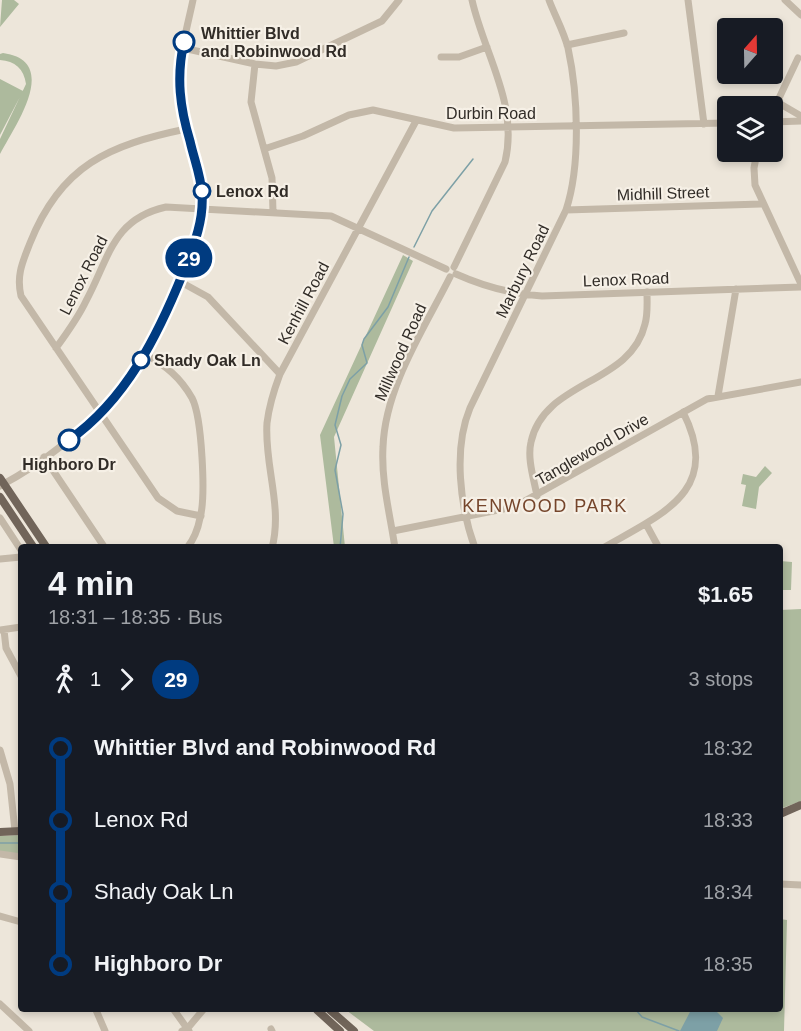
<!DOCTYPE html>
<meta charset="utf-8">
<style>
:root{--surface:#171b24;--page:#20242c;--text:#f1f3f6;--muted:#9ea1a6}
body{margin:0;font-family:Arial,sans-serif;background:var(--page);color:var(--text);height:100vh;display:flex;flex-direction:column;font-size:22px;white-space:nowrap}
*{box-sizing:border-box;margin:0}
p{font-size:20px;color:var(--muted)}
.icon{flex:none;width:33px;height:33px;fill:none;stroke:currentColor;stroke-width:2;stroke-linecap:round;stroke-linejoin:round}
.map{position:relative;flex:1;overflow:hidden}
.sheet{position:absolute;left:18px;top:544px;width:765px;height:468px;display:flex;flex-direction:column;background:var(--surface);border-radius:6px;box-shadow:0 3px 9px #0003}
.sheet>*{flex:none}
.badge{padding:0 12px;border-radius:20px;font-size:21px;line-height:39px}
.needle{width:39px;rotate:20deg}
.fabs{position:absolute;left:717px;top:18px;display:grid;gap:12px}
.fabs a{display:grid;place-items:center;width:66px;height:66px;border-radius:6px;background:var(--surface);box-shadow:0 3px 9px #0003;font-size:30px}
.map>.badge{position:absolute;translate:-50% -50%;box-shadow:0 0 0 3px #fff}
.legs{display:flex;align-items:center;gap:9px;height:66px;padding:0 30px;font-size:20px}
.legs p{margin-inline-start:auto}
.headline{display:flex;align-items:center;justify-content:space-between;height:102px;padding:0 30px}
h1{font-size:33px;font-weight:600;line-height:45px}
ul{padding:0 30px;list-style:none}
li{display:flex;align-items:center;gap:21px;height:72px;font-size:22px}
li i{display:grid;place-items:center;width:9px;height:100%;margin:0 8px;background:currentColor}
li i::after{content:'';width:15px;height:15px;margin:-8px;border:4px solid;border-radius:50%;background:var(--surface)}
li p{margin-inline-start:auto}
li:first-child i{background:linear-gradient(#0000 50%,currentColor 0)}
li:last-child i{background:linear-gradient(currentColor 50%,#0000 0)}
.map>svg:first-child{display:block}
.green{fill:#adba9d}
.water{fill:#7da0a6}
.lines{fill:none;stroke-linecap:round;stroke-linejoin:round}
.stream{stroke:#7da0a6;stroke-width:1.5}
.minor{stroke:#c3b8a8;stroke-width:7}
.major{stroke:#71655a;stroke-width:8}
.line-1-casing{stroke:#fff;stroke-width:14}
.line-1{stroke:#003b80;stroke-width:9}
.stop-1-dot{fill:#fff;stroke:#003b80;stroke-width:3}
.labels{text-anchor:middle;stroke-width:4.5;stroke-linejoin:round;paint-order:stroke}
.stop-label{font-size:16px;font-weight:bold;fill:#312c27;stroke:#f6f0e6;text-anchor:start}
.street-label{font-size:16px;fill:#312c27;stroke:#f6f0e6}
.neighbourhood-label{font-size:18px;letter-spacing:1.5px;fill:#75452b;stroke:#f6f0e6}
</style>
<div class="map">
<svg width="801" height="1031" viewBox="0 0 801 1031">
<rect width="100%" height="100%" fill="#ede6da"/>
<path class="green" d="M2,0H14L19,4L0,27Z
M3,53C62,61 14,127 0,154V139L26,84C24,69 15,61 0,60V54Z
M0,79L23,91L0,135Z
M403,255L413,261L334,437L345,547H334L320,435Z
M765,466L772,473L759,487L756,509L742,506L746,485L741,484L743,474L756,477Z
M780,561L792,562L791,590H780Z
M801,609V801L780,809V610Z
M21,835V857L0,854V836Z
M780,919L787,920L784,1031H374L346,1010H780Z"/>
<path class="water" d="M691,1010H715L723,1018L717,1031H680Z"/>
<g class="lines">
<path class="stream" d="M414,247L432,211L473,159
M340,548L343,514L335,470L341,445L335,425L342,396L350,379L367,363L362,345L364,339L388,307L409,257
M0,843H21
M636,1010L642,1017L679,1031"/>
<path class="minor" d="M688,0L704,124
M785,0L801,15
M567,45L624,33
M183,48L255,64L276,66L296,62L382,21L399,0
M441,57H459L487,47
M255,64L251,102L272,178L273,212
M777,102L801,116
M772,113L798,58
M772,122L801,121
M186,129C109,145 61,165 30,243C23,261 16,275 21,296L158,498L177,511L201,516
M264,149L303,136L349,115L373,110L454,128L728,123
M757,152L754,168L755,185L801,284
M566,210L761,204
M454,267L505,162C519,104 484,54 472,0
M456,274C485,287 511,294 542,296L801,287
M179,281L208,297L280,374
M56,348C67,333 78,318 86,301C109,259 112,219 166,207L331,216L446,269
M145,354C166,366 180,377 192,398C202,417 206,497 200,518C198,529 194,539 187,548
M718,396L736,289
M44,457L105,548
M0,486C94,435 143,372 182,274C192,248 203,224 202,196C201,164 185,134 180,103C175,69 186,33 193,0
M537,496C534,479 527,459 531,442C544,380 631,385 645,324C648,314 647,303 647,292
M0,518L21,550
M646,524L659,548
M393,531L514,507L707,399L801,382
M272,548C283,506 264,465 267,423C269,406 274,390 280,374L416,121
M395,548C390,514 381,481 383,447C385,387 424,329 450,277
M475,548C460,507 453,449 470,408L566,210C581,165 578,94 568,48C564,32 555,16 549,0
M603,548C662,514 723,491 683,412
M0,559L21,557
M0,630L21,627
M4,630L6,648L21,676
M0,750L10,784L15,831
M0,854L21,857
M780,884L801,885
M0,916L21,922
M0,1004L29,1031
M96,1010L105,1031
M174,1010L189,1031
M271,1029L272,1031
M182,1031L187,1029L203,1010"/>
<path class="major" d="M0,478L47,548
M0,497L34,548
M780,814L801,805
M0,832L21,831
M317,1010L340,1031
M330,1010L354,1031"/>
</g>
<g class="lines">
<defs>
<path id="line-1" d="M69,440C126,400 158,335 183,273C193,247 204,222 202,194C201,176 194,159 190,141C180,108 176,77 184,42"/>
</defs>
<use href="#line-1" class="line-1-casing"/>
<use href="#line-1" class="line-1"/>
</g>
<g class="stop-1-dot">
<circle cx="184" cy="42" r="10"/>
<circle cx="202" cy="191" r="8"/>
<circle cx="141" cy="360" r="8"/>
<circle cx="69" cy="440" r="10"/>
</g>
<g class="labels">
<g class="stop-label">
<text x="201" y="39">Whittier Blvd<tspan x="201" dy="18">and Robinwood Rd</tspan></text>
<text x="216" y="197">Lenox Rd</text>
<text x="154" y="366">Shady Oak Ln</text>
<text x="69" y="470" text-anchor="middle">Highboro Dr</text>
</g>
<g class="street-label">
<text x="491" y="119">Durbin Road</text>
<text transform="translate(663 193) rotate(-2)" y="6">Midhill Street</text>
<text transform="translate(522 271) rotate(-64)" y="6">Marbury Road</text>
<text transform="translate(83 275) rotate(-63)" y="6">Lenox Road</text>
<text transform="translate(626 279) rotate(-2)" y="6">Lenox Road</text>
<text transform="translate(303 303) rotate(-62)" y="6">Kenhill Road</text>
<text transform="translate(400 352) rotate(-66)" y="6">Millwood Road</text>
<text transform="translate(592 449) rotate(-30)" y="6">Tanglewood Drive</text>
</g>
<g class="neighbourhood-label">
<text x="545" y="512">KENWOOD PARK</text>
</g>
</g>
</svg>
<div class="fabs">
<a><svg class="needle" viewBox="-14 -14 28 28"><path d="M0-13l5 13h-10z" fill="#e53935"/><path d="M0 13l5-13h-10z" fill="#9ea1a6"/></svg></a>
<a><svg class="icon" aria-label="layers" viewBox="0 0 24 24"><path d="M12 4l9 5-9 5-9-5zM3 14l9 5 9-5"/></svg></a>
</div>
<b class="badge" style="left:189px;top:258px;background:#003b80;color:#fff">29</b>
<section class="sheet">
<div class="headline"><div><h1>4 min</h1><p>18:31 – 18:35 · Bus</p></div><b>$1.65</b></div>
<div class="legs"><svg class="icon" aria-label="walk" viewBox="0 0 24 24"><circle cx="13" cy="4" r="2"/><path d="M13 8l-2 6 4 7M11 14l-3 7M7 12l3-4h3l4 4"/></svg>1<svg class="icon" aria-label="forward" viewBox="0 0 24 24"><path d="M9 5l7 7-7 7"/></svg><b class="badge" style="background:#003b80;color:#fff">29</b><p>3 stops</p></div>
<ul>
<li><i style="color:#003b80"></i><b>Whittier Blvd and Robinwood Rd</b><p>18:32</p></li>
<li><i style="color:#003b80"></i><span>Lenox Rd</span><p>18:33</p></li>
<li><i style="color:#003b80"></i><span>Shady Oak Ln</span><p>18:34</p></li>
<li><i style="color:#003b80"></i><b>Highboro Dr</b><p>18:35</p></li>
</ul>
</section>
</div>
